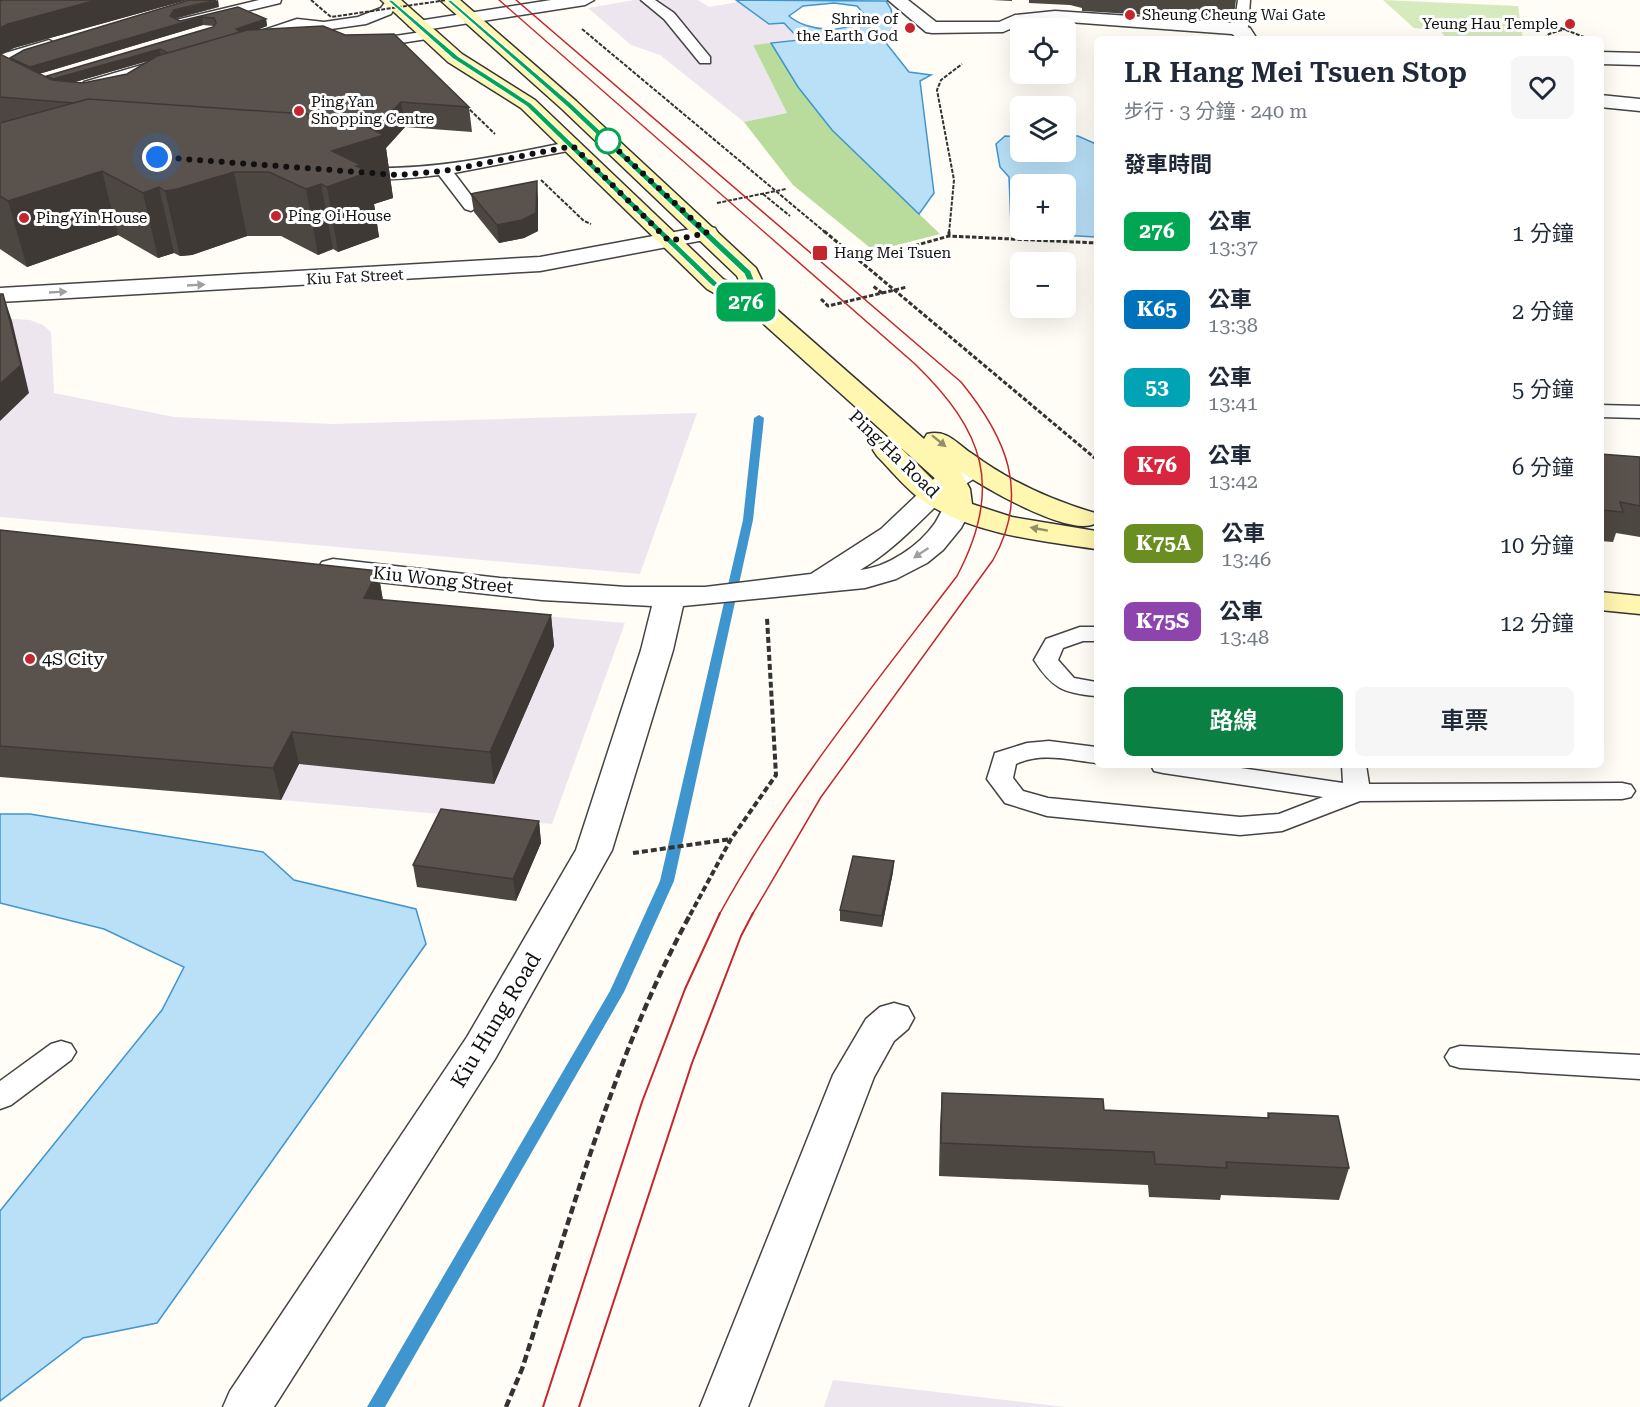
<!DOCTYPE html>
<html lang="zh-TW">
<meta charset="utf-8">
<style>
:root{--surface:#fff;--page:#f6f6f7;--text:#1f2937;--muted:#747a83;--accent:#0b8043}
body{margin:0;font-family:"Roboto Serif","Noto Sans TC",serif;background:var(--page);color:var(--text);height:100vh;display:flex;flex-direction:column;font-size:22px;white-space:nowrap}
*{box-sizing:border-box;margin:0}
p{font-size:20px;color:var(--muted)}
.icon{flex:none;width:33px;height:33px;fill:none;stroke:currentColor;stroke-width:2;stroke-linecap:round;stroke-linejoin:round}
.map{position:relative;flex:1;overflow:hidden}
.panel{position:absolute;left:1094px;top:36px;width:510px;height:732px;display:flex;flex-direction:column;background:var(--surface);border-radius:9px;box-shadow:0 6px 24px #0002}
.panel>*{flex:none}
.badge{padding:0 12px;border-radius:9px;font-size:21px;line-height:39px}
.buttons{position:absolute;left:1010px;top:18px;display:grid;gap:12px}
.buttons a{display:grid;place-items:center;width:66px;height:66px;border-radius:9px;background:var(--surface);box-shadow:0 6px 24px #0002;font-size:30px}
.you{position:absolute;width:30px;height:30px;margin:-15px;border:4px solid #fff;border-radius:50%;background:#1a73e8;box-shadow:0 0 0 9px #1a73e833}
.map>.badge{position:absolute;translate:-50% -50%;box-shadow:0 0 0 3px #fff}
h2{padding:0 30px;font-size:22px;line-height:54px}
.round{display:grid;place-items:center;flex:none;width:63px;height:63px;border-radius:9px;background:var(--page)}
.summary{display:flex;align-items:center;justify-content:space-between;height:102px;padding:0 30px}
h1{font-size:28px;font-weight:600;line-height:45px}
.cta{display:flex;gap:12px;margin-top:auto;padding:12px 30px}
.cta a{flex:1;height:69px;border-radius:9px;background:var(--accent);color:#fff;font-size:24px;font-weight:600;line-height:69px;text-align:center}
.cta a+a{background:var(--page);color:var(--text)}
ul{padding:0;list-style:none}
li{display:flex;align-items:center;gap:18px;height:78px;padding:0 30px}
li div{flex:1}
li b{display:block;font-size:22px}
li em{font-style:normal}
li .badge{min-width:66px;font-weight:700;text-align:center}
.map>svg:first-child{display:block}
.industrial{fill:#eee6ef}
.green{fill:#d5ebbd}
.forest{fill:#b9dc9c}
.water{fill:#b9e0f7;stroke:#3f96cf;stroke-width:1.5;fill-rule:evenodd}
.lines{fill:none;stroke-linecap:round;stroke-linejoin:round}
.stream{fill:#3f96cf;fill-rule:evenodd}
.lane-casing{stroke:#444;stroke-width:3}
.street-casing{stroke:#444;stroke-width:3}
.secondary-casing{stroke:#333;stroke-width:3}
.path-far3{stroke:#333;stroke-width:2;stroke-dasharray:4 1.5;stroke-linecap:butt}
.path-far2{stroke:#333;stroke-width:3;stroke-dasharray:4.5 2;stroke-linecap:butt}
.path-far1{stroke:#333;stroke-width:4;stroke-dasharray:6 3;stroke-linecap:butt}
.path{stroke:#333;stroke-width:4.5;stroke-dasharray:8 4;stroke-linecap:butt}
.lane{fill:#fff;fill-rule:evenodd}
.street{fill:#fff;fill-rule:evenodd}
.secondary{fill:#fff6b0;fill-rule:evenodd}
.tram-far1{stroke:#c4262e;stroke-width:1.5}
.tram{stroke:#c4262e;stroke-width:2}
.path-bridge{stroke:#333;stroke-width:2;stroke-dasharray:4 1.5;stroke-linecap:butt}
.wall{fill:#4d4742;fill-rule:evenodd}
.shaded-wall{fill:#3f3936}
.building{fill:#5a524d;stroke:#3f3936;stroke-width:1.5}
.oneway{fill:#a0a0a0}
.oneway2{fill:#948f68}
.line{fill:#00a651;stroke:#fff;stroke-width:1.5}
.walk{stroke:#111;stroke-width:6;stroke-dasharray:0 10.8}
.poi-dot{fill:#c4262e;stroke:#fff;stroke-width:2}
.stop-dot{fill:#fff;stroke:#00a651;stroke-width:3}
.labels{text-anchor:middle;stroke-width:6;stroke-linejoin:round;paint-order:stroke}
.far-poi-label{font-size:15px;fill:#111;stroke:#fff;text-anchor:start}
.far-street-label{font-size:15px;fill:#111;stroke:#fff}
.street-label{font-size:18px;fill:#111;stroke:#fff}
.poi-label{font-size:18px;fill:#111;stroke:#fff;text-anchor:start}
.near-street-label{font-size:21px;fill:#111;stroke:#fff}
</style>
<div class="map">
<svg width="1640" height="1407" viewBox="0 0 1640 1407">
<rect width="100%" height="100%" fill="#fffdf5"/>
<path class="industrial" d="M634,0H698L709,7L738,2L769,24L784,23L801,41L753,45L787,113L744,122L660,55L631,45L588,8Z
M0,318L30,320L43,325L51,332L54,393L174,417L332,424L697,413L640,574L0,517Z
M383,602L625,623L552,824L281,800Z
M833,1380L1066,1407H824Z"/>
<path class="green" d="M1383,0L1518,6L1523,39H1446L1441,31L1414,28Z"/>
<path class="forest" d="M771,43L832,130L940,234L874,251L793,185L744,122L787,113L753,45Z"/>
<path class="water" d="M736,0L886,1L891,9L895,28L886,43L909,72L931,75L920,81L934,193L919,214L832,130L798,87L771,43L800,40L784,23L769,24ZM834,3L857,6L864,14C851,36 807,32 789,16L803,6Z
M1005,136L1020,137V152H1065V136H1078L1096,144V237L1021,233L1011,225L1009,177L1000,167L996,144ZM1065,184V230H1020V184Z
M0,814H30L263,852L294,880L416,909L426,944L157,1323L83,1338L0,1401V1211L162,1010L184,967L104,929L0,903Z"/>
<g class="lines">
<path class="stream" d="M759,415L764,418L753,520L674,881L624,992L385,1407H367L610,991L660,881L743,520L754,418Z"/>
<defs>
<path id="lane" d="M259,0H281L280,3L181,27L174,23L176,20Z
M387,0L398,2L391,14L366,24L324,30L298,27L247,42L240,38L297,19L324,22L358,17L381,8Z
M641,0H655L674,13L710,57V63H700L664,19Z
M1238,0H1250L1248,27L1237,35L1230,31L1234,26Z
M428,31L435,35L433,38L369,48L362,44L369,40Z
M49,40L56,44L54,47L12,60L8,64L22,73V79H12L0,73L2,54Z
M162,59L167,60V66L89,89L82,85L84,82Z
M573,141L581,146L578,149L454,173L479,206L471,211L465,209L439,175C422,177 360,185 349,173L357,168C431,171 501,156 573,141Z
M1600,405L1640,406V418L1600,417Z
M1080,627H1096V641H1083L1063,648L1058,660L1074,678L1096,682V696C1063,693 1052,688 1034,660L1046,639Z
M1049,741L1096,747V763C1069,760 1042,752 1016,764L1013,778L1023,791L1048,798L1240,817L1279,814L1323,797L1163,773L1154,771L1151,765H1220L1343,783L1342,765H1366L1369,784L1622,783L1631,785L1635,791L1631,797L1622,799L1360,801L1282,831L1240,835L1047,816L1005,803L987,779L995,753L1027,743Z
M61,1041L71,1044L76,1052L71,1060L11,1105L0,1109V1081L51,1044Z
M1460,1046L1640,1055V1079L1460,1068L1450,1065L1445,1057L1450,1049Z"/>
<path id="street" d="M551,0H594L585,5L418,31L409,26L418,21Z
M888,0H908L936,22H999L1015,15L1055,11L1234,23L1250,28L1257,39H1239L1232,34L1055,21L1019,25L1003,32L932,33L926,32Z
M1600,52L1640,53V65L1600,64Z
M1600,95L1640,99V111L1600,107Z
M707,226L715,228L718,233L715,238L540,271L0,302V288L540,257Z
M971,460L981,462L985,468C977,480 959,486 948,495C918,522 896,549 860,570C888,567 919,546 935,523C939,517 942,509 947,503L957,500L967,503L971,509L961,528L943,550L927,563L896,579L865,588L683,606L673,650L612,850L495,1059L274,1407H223L230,1391L467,1037L576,850L641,650L652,606L542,600L333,577L322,574L318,568L322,562L333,559L500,578L626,587H705L811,574L881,529L937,476Z
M894,1003L908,1007L914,1018L908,1029L894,1041L874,1077L748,1407H700L833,1075L866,1019L880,1007Z"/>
<path id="secondary" d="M381,0H401L462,54L535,100L723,279L743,290L737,276L562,109L440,0H460L576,101L756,268L776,309L924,439L927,434C947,429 956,443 971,453C1009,481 1050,500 1095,513L1096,523C1072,539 983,487 960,471L970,489L972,504L1012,517L1096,531V549C1040,541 972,534 923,501C906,489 892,471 877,456L873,450L877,444L887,442L897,444L941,488L939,482L756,317L707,289L521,108L448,62Z
M1600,592L1640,596V614L1600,610Z"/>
</defs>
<use href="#lane" class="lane-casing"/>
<use href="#street" class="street-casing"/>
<use href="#secondary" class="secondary-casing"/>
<path class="path-far3" d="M1545,22L1584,37
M582,29L826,233
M1544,39L1549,34L1568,28
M466,106L495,134
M541,180L584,221L591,224
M763,194L790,216
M717,203L786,189
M949,233L954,180L937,90L941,80L962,64"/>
<path class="path-far2" d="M824,231L1096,459
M949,236V231
M871,258L949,236L1096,243
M882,293L907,287
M821,299L828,306L882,293L873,286"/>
<path class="path-far1" d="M633,853L731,839
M690,915L731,839L776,775L767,618"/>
<path class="path" d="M506,1407L522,1369C572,1215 613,1056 691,913"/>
<use href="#lane" class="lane"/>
<use href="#street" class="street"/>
<use href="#secondary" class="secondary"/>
<path class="tram-far1" d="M499,0L915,364C984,431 1004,487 957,576C873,686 786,793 719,915
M516,0L961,382C1006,437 1031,493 993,560L821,797L752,915"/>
<path class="tram" d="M543,1407L642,1102L685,989L720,913
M579,1407L692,1063L741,936L753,913"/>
<path class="path-bridge" d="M311,0L331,17L447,0"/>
</g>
<path class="wall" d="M0,0H187L14,48L1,55L11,60L10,58L24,50L219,7L175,19L180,21L238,7L266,19L267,26L259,29L469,107L472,132L405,127L386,148L393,198L374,204L379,237L338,252L333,249L318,255L281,236H247L192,255L180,256L174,253L158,258L118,235L27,267L0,249V123L4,122H0ZM203,25L214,26L213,27L47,76V78L39,74ZM152,60L127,74L83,83L74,82Z
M992,0H1012V1Z
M1029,0H1236L1234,14L1212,12L1211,19L1082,11V8L1070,5L1029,3Z
M471,194L538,198V231L524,238L499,243L474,212Z
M1600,454L1640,457V537L1616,533L1613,542L1600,541Z
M0,530L378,571L383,600L551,615L554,646L494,784L299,764L281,800L0,777Z
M539,821L541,843L516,901L417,887L413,865Z
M894,861L893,872L882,927L840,921V910Z
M942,1093L1104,1110L1267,1118L1268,1113L1349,1168L1339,1200L1221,1195L1220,1200L1149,1197L1148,1185L939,1176L940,1125Z"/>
<path class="shaded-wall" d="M97,0H187L14,48L0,55V28L8,24Z
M218,0L219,7L175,18L172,24L170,16L174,10Z
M202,17L203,25L32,76L30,67Z
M266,19L267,26L240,36L236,29Z
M160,49L161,57L55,88L53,79Z
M401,102L405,127L386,148L393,198L374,204L379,237L338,252L327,187L332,151L365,139Z
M102,171L118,235L27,267L8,201Z
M234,172L247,236L192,255L180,256L165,191Z
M537,181L538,198V231L524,238L499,243L497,225Z
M321,184L333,249L318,255L306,189Z
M159,187L174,253L158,258L143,193Z
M3,294L12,321L29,393L0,421V384Z
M378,571L383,602L364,598Z
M551,615L554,646L494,784L490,752Z
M292,732L299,764L281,800L273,768Z
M539,821L541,843L516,901L513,879Z
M894,861L893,872L882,927V916Z"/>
<path class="building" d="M3,0H97L8,24L0,28V1Z
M189,0H216L174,10L170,16L180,21L238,7L266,19L236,29L240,32L168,53L160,49L53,79L47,76L213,27L216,23L214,18L202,17L30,67L10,58L24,50Z
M323,26L345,35L394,34L469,107L401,102L374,130L348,117L88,99L74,103L0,97V54L52,80L83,83L127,74L157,56L247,30Z
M88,99L348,117L384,135L332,151L361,165L356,166L369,172L327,187L321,184L306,189L269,172H234L177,189L165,191L159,187L143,193L102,171L8,201L0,196V123Z
M537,181L536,213L522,220L497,225L471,194L475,193Z
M0,294H3L21,365L0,384Z
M1600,454L1640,457V506L1620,502L1623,512L1600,510Z
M0,530L378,571L364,598L551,615L490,752L292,732L273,768L0,746Z
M441,809L539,821L513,879L413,865Z
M853,856L894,861L882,916L840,910Z
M942,1093L1103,1099L1104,1110L1269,1118L1268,1113L1338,1116L1349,1168L1226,1162L1227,1168L1155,1164L1154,1152L941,1143Z"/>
<defs><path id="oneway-solid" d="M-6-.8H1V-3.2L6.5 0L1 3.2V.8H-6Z" transform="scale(1.5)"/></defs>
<g class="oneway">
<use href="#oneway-solid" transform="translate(196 285) rotate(-3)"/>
<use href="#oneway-solid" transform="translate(58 292) rotate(-3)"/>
<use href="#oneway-solid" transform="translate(921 553) rotate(146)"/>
</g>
<g class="oneway2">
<use href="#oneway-solid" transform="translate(939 441) rotate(39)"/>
<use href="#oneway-solid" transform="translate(1039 529) rotate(-170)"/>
</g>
<path class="line" d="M387,0H392L458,56L531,103L718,283L757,304L744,274L566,106L446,0H451L571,103L751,271L768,314H762L712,286L526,106L453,59Z"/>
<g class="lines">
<path class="walk" d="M157,157L398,175L444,171L573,146L669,241L707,233L608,141"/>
</g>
<g class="poi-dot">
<circle cx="1130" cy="15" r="6"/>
<circle cx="1570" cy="24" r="6"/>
<circle cx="910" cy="28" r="6"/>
<circle cx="299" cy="111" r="6"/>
<circle cx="276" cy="216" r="6"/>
<circle cx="24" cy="218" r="6"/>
<rect x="812" y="245" width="16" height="16" rx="3"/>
<circle cx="30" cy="659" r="6"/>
</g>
<circle class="stop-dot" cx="608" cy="141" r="12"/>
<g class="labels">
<g class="far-poi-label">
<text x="1142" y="20">Sheung Cheung Wai Gate</text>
<text x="898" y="24" text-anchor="end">Shrine of<tspan x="898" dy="17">the Earth God</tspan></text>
<text x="1558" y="29" text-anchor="end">Yeung Hau Temple</text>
<text x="311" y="107">Ping Yan<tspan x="311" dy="17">Shopping Centre</tspan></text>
<text x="288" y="221">Ping Oi House</text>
<text x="36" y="223">Ping Yin House</text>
<text x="834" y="258">Hang Mei Tsuen</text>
</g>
<g class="far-street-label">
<text transform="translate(355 277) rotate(-3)" y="5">Kiu Fat Street</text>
</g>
<g class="street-label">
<text transform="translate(894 454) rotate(44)" y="6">Ping Ha Road</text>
<text transform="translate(443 580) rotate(6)" y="6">Kiu Wong Street</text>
</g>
<g class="poi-label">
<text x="42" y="665">4S City</text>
</g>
<g class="near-street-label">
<text transform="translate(496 1020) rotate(-59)" y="7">Kiu Hung Road</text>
</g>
</g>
</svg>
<div class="buttons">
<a><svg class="icon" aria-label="locate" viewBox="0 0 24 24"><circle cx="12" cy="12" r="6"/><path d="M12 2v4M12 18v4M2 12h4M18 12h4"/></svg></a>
<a><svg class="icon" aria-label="layers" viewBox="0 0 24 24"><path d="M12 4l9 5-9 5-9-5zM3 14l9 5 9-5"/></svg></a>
<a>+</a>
<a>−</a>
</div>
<div class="you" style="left:157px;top:157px"></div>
<b class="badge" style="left:746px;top:302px;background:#00a651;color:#fff">276</b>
<section class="panel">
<div class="summary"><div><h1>LR Hang Mei Tsuen Stop</h1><p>步行 · 3 分鐘 · 240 m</p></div><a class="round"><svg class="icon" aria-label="heart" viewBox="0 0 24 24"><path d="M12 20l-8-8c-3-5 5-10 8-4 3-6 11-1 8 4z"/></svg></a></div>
<h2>發車時間</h2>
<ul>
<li><span class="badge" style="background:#00a651;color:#fff">276</span><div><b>公車</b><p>13:37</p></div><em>1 分鐘</em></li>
<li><span class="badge" style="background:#0072bc;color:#fff">K65</span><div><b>公車</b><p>13:38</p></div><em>2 分鐘</em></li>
<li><span class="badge" style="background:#00a3b4;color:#fff">53</span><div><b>公車</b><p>13:41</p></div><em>5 分鐘</em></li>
<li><span class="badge" style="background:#d7263d;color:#fff">K76</span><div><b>公車</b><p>13:42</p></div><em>6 分鐘</em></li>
<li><span class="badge" style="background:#6b8e23;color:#fff">K75A</span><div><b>公車</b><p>13:46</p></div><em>10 分鐘</em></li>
<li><span class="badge" style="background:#8e44ad;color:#fff">K75S</span><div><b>公車</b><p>13:48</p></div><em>12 分鐘</em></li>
</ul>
<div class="cta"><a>路線</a><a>車票</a></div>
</section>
</div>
